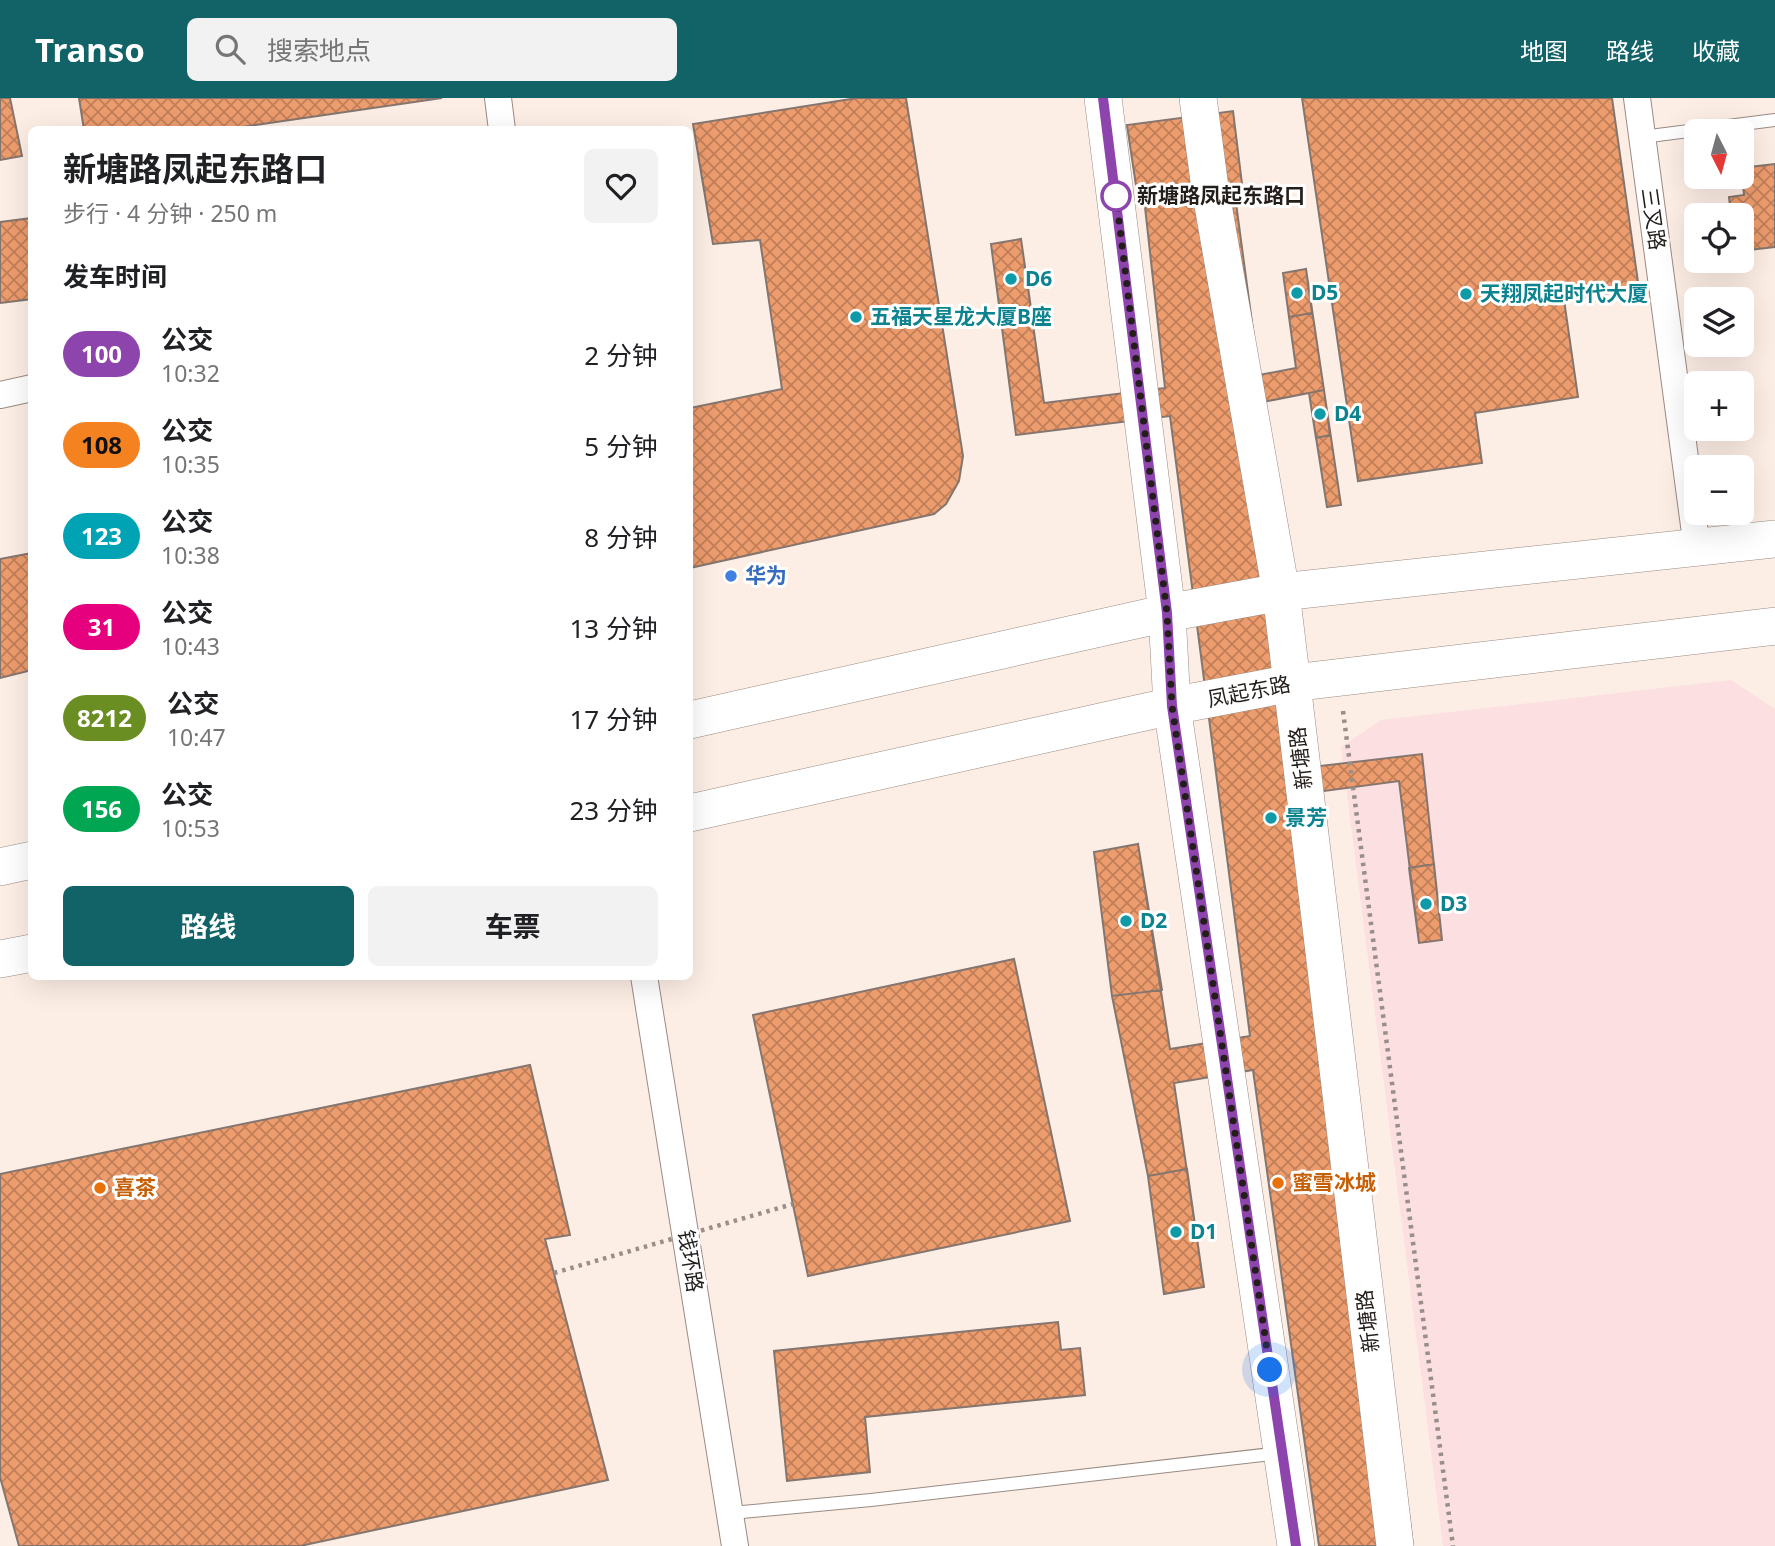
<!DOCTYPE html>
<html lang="zh">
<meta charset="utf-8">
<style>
:root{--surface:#fff;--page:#f2f2f2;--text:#202124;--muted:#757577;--accent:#126367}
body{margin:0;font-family:"Noto Sans","Noto Sans SC",sans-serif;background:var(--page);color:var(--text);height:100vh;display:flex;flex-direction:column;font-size:26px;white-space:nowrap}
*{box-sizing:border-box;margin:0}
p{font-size:23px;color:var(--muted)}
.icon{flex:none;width:38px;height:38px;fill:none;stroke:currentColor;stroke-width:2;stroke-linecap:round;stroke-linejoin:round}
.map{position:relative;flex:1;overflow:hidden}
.side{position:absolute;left:28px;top:28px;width:665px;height:854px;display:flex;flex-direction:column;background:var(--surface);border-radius:10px;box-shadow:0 7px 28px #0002}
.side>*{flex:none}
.badge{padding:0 14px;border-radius:23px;font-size:24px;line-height:46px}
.needle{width:46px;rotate:174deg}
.controls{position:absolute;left:1684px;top:21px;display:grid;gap:14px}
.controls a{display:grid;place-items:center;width:70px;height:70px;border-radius:10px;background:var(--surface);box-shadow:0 7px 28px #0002;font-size:35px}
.you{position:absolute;width:35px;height:35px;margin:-18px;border:5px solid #fff;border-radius:50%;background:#1a73e8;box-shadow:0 0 0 10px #1a73e833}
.map>.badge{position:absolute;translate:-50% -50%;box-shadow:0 0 0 4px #fff}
h2{padding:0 35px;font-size:26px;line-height:63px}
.round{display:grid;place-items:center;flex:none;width:74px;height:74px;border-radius:10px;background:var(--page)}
.head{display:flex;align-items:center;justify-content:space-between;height:119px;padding:0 35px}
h1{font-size:33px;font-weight:700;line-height:52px}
.primary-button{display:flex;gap:14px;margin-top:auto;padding:14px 35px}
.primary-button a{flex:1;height:80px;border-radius:10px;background:var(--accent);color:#fff;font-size:28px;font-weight:700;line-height:80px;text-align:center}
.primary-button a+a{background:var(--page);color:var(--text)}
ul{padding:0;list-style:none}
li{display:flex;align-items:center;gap:21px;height:91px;padding:0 35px}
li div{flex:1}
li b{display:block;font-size:26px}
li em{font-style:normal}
li .badge{min-width:77px;font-weight:700;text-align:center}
header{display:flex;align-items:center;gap:42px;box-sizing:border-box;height:98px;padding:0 35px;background:var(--accent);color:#fff}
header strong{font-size:33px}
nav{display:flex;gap:38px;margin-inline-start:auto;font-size:24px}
.search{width:490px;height:63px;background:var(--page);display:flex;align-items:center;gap:18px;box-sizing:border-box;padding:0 24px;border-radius:10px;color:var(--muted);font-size:26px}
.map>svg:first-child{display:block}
.commercial{fill:#fbdfe1}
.building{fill:url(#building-cross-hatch);stroke:#84766f;stroke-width:2}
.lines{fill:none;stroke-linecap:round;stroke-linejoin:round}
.service-casing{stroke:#998b83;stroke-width:14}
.minor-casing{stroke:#998b83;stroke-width:28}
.secondary-casing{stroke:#998b83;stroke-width:38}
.path{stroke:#998e88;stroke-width:4.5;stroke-dasharray:3.5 5;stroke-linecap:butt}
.service{stroke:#fff;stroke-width:12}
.minor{stroke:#fff;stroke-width:26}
.secondary{stroke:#fff;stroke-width:37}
.path-bridge{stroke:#998e88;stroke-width:4.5;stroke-dasharray:3.5 5;stroke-linecap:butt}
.line-casing{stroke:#fff;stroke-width:16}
.line{stroke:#8e44ad;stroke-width:10}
.walk{stroke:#241e1b;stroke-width:7;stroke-dasharray:0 12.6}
.stop-dot{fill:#fff;stroke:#8e44ad;stroke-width:3.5}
.culture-dot{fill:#0f9aa8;stroke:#fff;stroke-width:2.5}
.shop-dot{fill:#3f7fe0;stroke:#fff;stroke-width:2.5}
.food-dot{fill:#e8710a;stroke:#fff;stroke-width:2.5}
.labels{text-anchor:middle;stroke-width:6;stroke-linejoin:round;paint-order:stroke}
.stop-label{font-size:21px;font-weight:bold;fill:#241e1b;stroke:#fff;text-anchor:start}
.street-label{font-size:21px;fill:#241e1b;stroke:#fff}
.culture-label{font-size:21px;font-weight:bold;fill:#0d838f;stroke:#fff;text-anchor:start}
.shop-label{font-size:21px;font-weight:bold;fill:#366cbe;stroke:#fff;text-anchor:start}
.food-label{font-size:21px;font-weight:bold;fill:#c56008;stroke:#fff;text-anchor:start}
</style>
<header>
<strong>Transo</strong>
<div class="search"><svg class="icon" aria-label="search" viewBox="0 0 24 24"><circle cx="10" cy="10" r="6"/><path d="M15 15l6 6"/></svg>搜索地点</div>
<nav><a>地图</a><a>路线</a><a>收藏</a></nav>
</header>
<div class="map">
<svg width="1775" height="1448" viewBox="0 0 1775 1448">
<defs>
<pattern id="building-cross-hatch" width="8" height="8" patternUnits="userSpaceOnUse" patternTransform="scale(1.75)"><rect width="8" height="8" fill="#ed9c6d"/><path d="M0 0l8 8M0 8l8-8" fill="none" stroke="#c07f59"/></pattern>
</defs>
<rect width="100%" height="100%" fill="#fdeee5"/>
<path class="commercial" d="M1731,582L1775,611V1448H1443L1341,649L1381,622Z"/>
<path class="building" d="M0,0H10L22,58L0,62Z
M79,0H442L222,32H84Z
M857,0H906L963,358L959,383L946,406L934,416L690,470V310L782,291L760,142L713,146L693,26Z
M1302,0H1612L1639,191L1564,202L1578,299L1475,315L1482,365L1358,383Z
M1233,13L1242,86L1234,90L1259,277L1296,270L1283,175L1306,171L1341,407L1327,409L1309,295L1263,304L1312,669L1422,656L1442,842L1419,845L1399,683L1316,694L1413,1448H1319L1253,972L1174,985L1204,1189L1164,1196L1148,1078L1112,898L1094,754L1138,746L1170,951L1250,938L1170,318L1016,337L991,146L1021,141L1044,305L1165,290L1144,100L1138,101L1127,27Z
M1775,66V149L1741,153V117H1731L1729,99L1744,97L1741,70Z
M32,120V201L0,205V124Z
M1021,141L1032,217L1001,222L991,146Z
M1306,171L1312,215L1289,219L1283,175Z
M1324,292L1330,337L1316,340L1309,295Z
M32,455V572L0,580V461Z
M1138,746L1162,892L1112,898L1094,754Z
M1434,766L1442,842L1419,845L1409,770Z
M1014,861L1070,1123L808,1178L753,917Z
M530,967L570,1137L545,1141L608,1382L300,1448H19L0,1379V1076Z
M1187,1071L1204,1189L1164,1196L1148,1078Z
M1058,1224L1061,1252L1080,1250L1085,1297L865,1319L870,1374L787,1383L774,1253Z"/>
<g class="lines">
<defs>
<path id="service" d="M1642,39L1775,22
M731,1415L871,1402L1280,1355"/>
<path id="minor" d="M498,0L502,32
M1637,0L1697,450
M0,297L32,290
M644,878L735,1448"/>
<path id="secondary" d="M1103,0L1167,515L1172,608L1296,1448
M1198,0L1210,90L1281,494L1395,1448
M690,622L1167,515L1281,494L1775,441
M690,715L1172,608L1292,585L1775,528
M0,769L32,762
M0,861L32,855"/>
</defs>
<use href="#service" class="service-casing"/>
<use href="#minor" class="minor-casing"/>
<use href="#secondary" class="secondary-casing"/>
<path class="path" d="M1343,613L1453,1448"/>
<use href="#service" class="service"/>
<use href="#minor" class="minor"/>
<use href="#secondary" class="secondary"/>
<path class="path-bridge" d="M554,1175L793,1106"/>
</g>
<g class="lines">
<defs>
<path id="line" d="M1103,0L1167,515L1172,608L1296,1448"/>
</defs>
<use href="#line" class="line-casing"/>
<use href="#line" class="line"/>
<path class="walk" d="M1116,98L1167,515L1172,608L1270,1272"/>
</g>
<circle class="stop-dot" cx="1116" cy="98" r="14"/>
<g class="culture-dot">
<circle cx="1011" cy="181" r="7"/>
<circle cx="1297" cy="195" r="7"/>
<circle cx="1466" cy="196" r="7"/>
<circle cx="856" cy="219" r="7"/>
<circle cx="1320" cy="316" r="7"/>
<circle cx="1271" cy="720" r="7"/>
<circle cx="1426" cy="806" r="7"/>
<circle cx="1126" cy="823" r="7"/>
<circle cx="1176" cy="1134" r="7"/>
</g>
<circle class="shop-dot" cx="731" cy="478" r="7"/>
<g class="food-dot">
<circle cx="1278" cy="1085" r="7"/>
<circle cx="100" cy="1090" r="7"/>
</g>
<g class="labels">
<g class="stop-label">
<text x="1137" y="105">新塘路凤起东路口</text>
</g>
<g class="street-label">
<text transform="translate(1653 121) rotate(82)" y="7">三叉路</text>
<text transform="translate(1249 594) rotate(-11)" y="7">凤起东路</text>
<text transform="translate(1301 660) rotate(-97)" y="7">新塘路</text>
<text transform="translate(690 1163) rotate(81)" y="7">钱环路</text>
<text transform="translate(1368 1223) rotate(-97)" y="7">新塘路</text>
</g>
<g class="culture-label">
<text x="1025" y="188">D6</text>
<text x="1311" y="202">D5</text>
<text x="1480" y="203">天翔凤起时代大厦</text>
<text x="870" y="226">五福天星龙大厦B座</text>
<text x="1334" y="323">D4</text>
<text x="1285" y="727">景芳</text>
<text x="1440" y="813">D3</text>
<text x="1140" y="830">D2</text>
<text x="1190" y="1141">D1</text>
</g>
<g class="shop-label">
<text x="745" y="485">华为</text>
</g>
<g class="food-label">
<text x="1292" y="1092">蜜雪冰城</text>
<text x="114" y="1097">喜茶</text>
</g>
</g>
</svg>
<div class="controls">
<a><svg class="needle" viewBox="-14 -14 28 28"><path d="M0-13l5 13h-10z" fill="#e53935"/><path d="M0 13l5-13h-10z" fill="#757577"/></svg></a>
<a><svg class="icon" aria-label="locate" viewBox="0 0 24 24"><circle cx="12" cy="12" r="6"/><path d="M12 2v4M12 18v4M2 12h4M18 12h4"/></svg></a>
<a><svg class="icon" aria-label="layers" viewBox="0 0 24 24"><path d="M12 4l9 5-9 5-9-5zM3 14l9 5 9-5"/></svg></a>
<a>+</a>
<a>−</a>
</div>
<div class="you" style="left:1270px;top:1272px"></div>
<section class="side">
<div class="head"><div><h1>新塘路凤起东路口</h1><p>步行 · 4 分钟 · 250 m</p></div><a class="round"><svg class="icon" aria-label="heart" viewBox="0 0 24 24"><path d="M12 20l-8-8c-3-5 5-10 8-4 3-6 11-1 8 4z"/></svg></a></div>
<h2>发车时间</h2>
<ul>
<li><span class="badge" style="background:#8e44ad;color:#fff">100</span><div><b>公交</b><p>10:32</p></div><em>2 分钟</em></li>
<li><span class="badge" style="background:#f58220;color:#111">108</span><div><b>公交</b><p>10:35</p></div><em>5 分钟</em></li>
<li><span class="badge" style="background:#00a3b4;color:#fff">123</span><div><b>公交</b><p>10:38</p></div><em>8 分钟</em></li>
<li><span class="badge" style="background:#e6007e;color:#fff">31</span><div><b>公交</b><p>10:43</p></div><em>13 分钟</em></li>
<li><span class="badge" style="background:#6b8e23;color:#fff">8212</span><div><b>公交</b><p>10:47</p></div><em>17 分钟</em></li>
<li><span class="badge" style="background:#00a651;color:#fff">156</span><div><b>公交</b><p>10:53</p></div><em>23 分钟</em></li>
</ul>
<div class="primary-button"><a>路线</a><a>车票</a></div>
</section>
</div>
